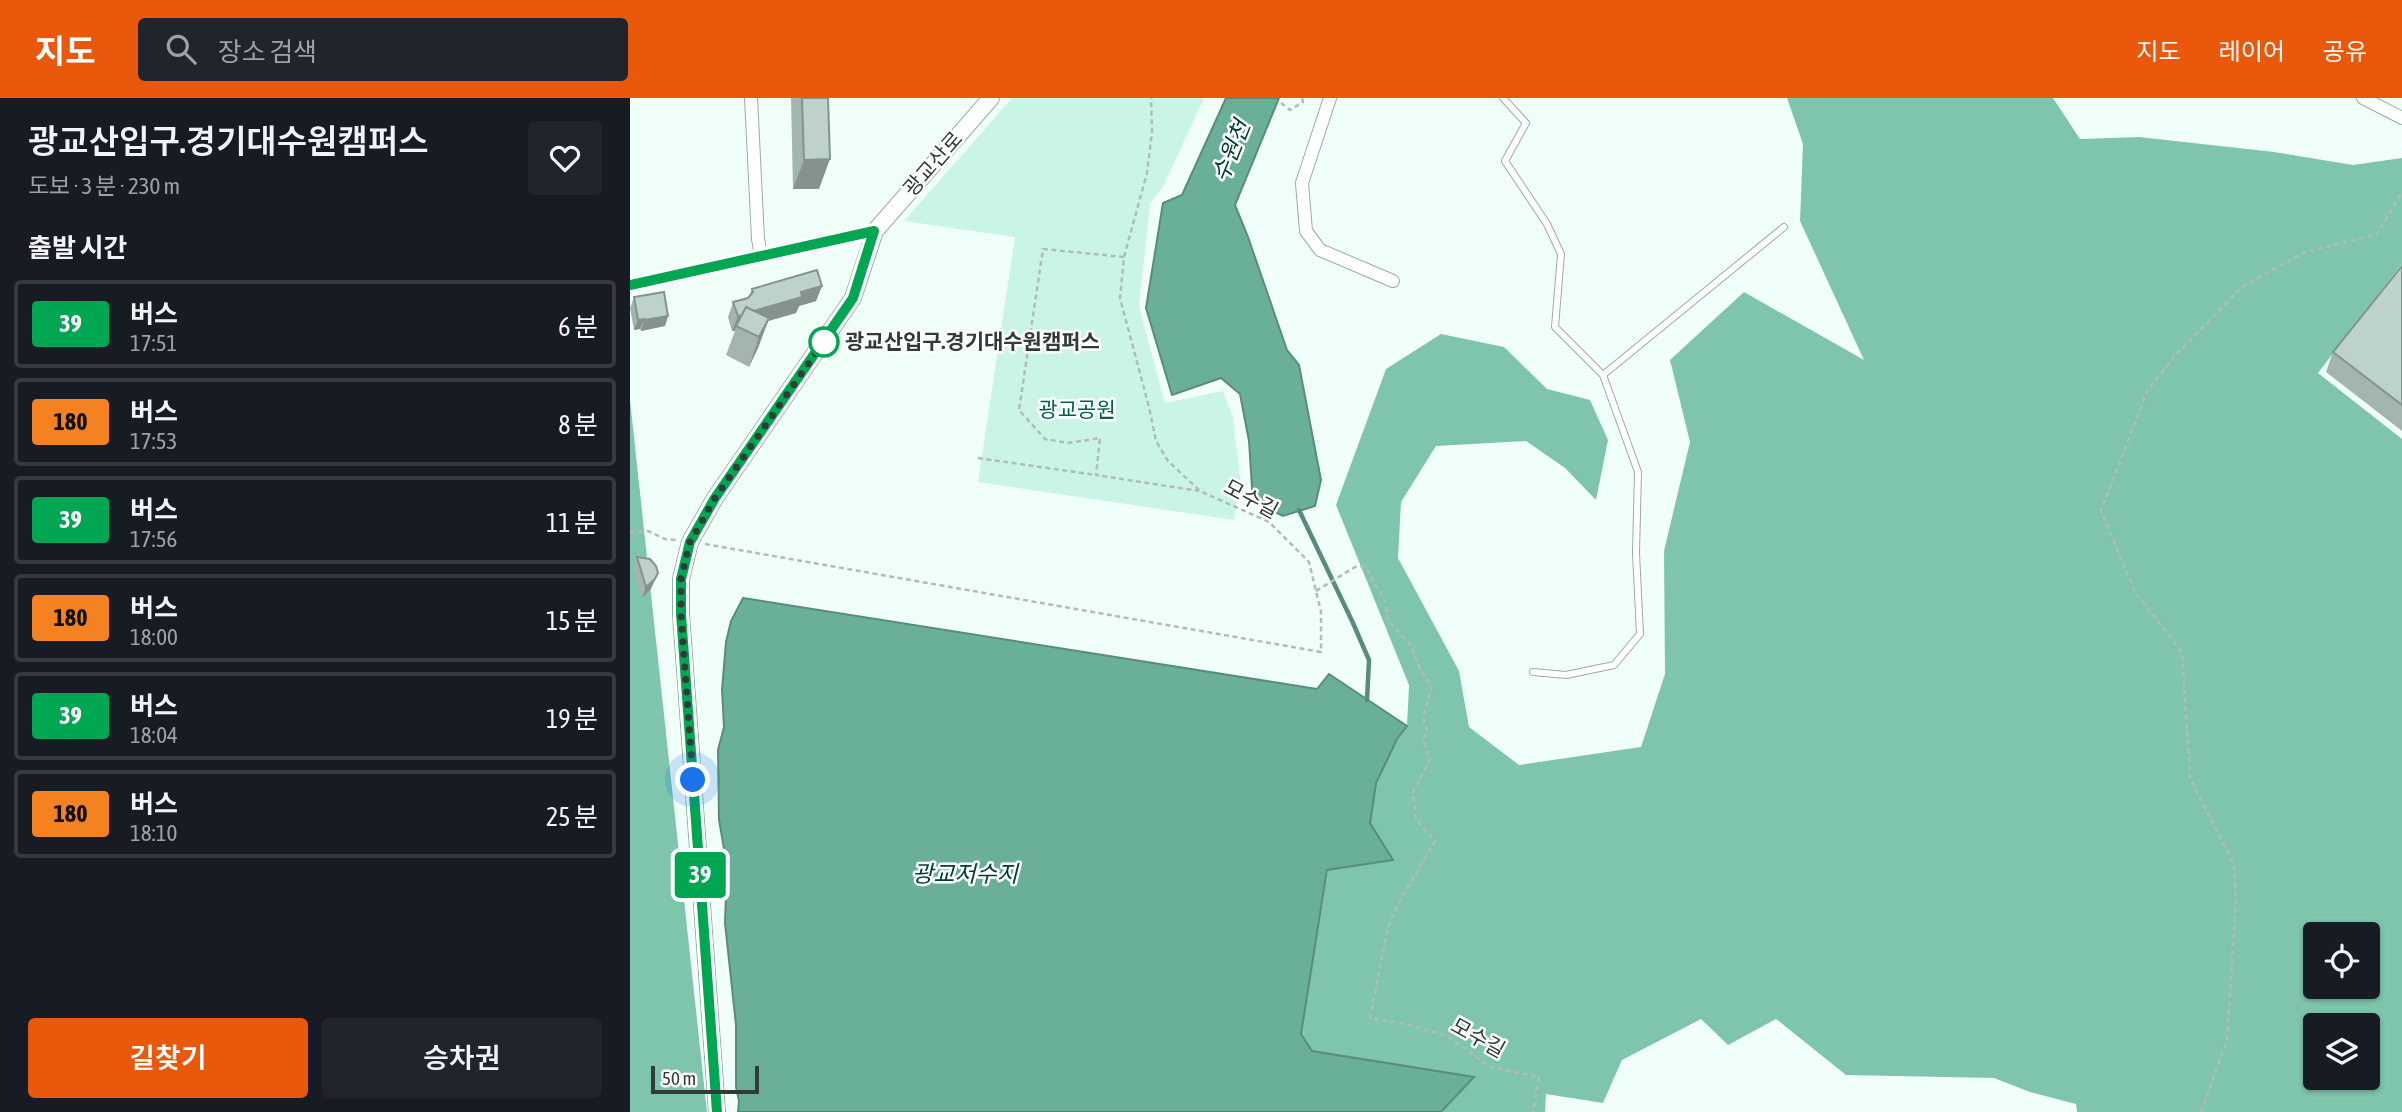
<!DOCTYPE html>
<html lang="ko">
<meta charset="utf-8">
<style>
:root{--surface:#171b24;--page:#20242c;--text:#f1f3f6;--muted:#9ea1a6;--line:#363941;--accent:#ea580c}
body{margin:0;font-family:"Asap Condensed","Noto Sans KR",sans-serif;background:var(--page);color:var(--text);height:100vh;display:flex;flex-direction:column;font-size:26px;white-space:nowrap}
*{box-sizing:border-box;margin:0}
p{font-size:23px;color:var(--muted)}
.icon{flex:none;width:38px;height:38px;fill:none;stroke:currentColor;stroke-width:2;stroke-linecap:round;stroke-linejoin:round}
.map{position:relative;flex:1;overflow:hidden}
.drawer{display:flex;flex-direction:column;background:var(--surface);width:630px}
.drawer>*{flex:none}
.badge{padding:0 14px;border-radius:5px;font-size:24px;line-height:46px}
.buttons{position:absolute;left:1673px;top:824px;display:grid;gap:14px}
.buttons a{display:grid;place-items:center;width:77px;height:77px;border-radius:7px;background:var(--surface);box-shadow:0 2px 5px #0004;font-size:35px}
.scale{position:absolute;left:21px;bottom:18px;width:108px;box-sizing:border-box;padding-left:7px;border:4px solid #323b37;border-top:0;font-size:19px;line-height:24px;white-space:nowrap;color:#323b37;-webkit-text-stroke:5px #fff;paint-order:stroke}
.you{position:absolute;width:35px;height:35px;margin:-18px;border:5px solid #fff;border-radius:50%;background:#1a73e8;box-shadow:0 0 0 10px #1a73e833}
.map>.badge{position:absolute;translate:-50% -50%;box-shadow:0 0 0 4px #fff}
h2{padding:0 28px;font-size:26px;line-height:63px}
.round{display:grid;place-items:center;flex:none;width:74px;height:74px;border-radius:7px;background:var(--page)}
.overview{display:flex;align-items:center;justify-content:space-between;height:119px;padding:0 28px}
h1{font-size:33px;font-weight:600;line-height:52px}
.button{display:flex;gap:14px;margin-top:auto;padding:14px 28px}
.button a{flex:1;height:80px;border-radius:7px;background:var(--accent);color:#fff;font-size:28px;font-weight:600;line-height:80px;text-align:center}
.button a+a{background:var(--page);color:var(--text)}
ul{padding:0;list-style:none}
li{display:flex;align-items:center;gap:21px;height:88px;margin:0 14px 10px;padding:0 14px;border:4px solid var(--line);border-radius:7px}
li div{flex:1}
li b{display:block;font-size:26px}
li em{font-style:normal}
li .badge{min-width:77px;font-weight:700;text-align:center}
header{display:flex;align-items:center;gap:42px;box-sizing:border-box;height:98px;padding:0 35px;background:var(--accent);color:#fff}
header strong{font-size:33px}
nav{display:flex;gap:38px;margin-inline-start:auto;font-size:24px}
.search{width:490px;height:63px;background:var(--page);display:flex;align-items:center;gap:18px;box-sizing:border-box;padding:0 24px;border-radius:7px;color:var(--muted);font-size:26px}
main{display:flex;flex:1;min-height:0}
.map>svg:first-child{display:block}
.green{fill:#caf5e5}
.forest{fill:#7ec5ac;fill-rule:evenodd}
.water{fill:#6ab098;stroke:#598d7b;stroke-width:2}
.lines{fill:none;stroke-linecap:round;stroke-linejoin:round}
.stream{stroke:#598d7b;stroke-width:4.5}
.service-casing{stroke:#98ada4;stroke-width:8}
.minor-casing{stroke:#98ada4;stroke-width:14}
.tertiary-casing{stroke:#98ada4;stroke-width:18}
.path{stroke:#b0bdb7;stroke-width:2.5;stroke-dasharray:5 3.5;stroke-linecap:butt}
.service{stroke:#fff;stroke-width:6}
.minor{stroke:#fff;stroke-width:12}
.tertiary{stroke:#fff;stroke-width:16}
.wall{fill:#a3b5ae}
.shaded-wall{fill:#84948d}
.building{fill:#bdd3ca;stroke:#84948d;stroke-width:2}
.line-casing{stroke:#fff;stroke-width:16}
.line{stroke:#00a651;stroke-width:10}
.walk{stroke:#323b37;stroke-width:7;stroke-dasharray:0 12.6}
.stop-dot{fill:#fff;stroke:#00a651;stroke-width:3.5}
.labels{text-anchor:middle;stroke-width:5;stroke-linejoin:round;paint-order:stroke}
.street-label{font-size:21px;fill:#323b37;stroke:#fff}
.stop-label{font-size:21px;font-weight:bold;fill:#323b37;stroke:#fff;text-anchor:start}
.park-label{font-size:21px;fill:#00624b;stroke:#fff}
.water-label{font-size:23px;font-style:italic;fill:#00402f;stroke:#fff}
</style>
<header>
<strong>지도</strong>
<div class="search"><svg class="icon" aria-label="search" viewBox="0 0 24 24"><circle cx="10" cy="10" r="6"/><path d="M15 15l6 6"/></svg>장소 검색</div>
<nav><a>지도</a><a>레이어</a><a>공유</a></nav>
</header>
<main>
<section class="drawer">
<div class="overview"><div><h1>광교산입구.경기대수원캠퍼스</h1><p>도보 · 3 분 · 230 m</p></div><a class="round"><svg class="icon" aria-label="heart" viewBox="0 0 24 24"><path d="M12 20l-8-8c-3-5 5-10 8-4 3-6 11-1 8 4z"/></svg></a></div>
<h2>출발 시간</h2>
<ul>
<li><span class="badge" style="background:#00a651;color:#fff">39</span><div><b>버스</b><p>17:51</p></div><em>6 분</em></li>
<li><span class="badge" style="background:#f58220;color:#111">180</span><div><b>버스</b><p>17:53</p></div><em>8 분</em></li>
<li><span class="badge" style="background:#00a651;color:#fff">39</span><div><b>버스</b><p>17:56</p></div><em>11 분</em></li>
<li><span class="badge" style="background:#f58220;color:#111">180</span><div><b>버스</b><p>18:00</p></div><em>15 분</em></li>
<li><span class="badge" style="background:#00a651;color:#fff">39</span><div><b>버스</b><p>18:04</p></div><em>19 분</em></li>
<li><span class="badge" style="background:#f58220;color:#111">180</span><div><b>버스</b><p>18:10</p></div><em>25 분</em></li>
</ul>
<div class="button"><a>길찾기</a><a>승차권</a></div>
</section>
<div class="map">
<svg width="1772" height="1014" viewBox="0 0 1772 1014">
<rect width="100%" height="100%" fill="#f1fff9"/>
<path class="green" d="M382,0H574L533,89L520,106L509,208L535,305L593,293L603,319L610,380L604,422L348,384L385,139L274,123Z"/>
<path class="forest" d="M1157,0H1423L1450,41L1509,39L1644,54L1723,67L1772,60V166L1688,275L1772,341V1014H1447L1446,1006L1400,994L1364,980L1216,977L1146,921L1098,947L1071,921L992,962L973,1005L916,996L915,1014H812L844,979L682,953L671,936L698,772L763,762L740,725L746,685L767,641L777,628L779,587L706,407L756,271L811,236L874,249L917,291L960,302L978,342L966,402L935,370L896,343L806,348L771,404L768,460L829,573L839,629L889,667L1011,649L1035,576L1034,453L1060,344L1040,262L1114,194L1234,262L1170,123L1173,46ZM1685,836H1738V889H1685ZM1685,928H1738V980H1685Z
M0,302L77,1014H0Z"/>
<path class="water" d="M596,0H649L605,107L618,139L657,252L669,267L691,382L685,408L653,418L623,404L619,343L610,296L591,280L542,297L516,210L533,105L552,97Z
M113,500L687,591L699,576L777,628L767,641L746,685L740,725L763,762L697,772L671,936L682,953L844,979L811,1014H108L109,1003L106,989V927L95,825L97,768L89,722L88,652L94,629L92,592L96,544L101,523Z"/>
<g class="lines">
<path class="stream" d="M669,412L723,525L739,562L737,602"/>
<defs>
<path id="service" d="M873,0L896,25L875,63L917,126L931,156L925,229L973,277L1008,374L1006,455L1010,536L984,567L936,577L903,574
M973,277L1154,129"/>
<path id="minor" d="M121,0L128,141L131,157
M700,0L672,85L676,133L690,152L763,183
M1733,0L1772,20
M0,187L245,133"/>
<path id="tertiary" d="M87,1014L51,516V481L60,444L85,400L223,200L245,133L361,0"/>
</defs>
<use href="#service" class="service-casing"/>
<use href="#minor" class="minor-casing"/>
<use href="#tertiary" class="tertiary-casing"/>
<path class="path" d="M651,5L660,12L673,4L672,0
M494,159L413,151L389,312L415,341L438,345L470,340L466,377L569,393
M348,360L466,377
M0,434L18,433L35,441L47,442
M75,446L691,554V514L679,464L639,424L570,393L538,363L526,343L519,309L490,200L494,159L517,75L522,34L521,0
M686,493L725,469L735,468L755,503L758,523L780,546L791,573L802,589L793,620L797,633L793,642L800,661L783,694L786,721L805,743L769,804L758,829L740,920L776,926L817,938L860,969L909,979L903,1014
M1571,1014L1597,942L1606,803L1604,767L1560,680L1552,554L1505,494L1471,413L1517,293L1544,259L1612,189L1675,154L1747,136L1772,94"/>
<use href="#service" class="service"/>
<use href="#minor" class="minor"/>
<use href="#tertiary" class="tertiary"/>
</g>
<path class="wall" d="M161,0H198L189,91H163Z
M1772,168V333L1696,274L1703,254Z
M192,188L186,203L169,208L166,215L138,223L128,250L119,269L96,257L105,233H102L98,219L103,204L118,200L122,191Z
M4,199L38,218L35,228L11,233L10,231L4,232L0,210Z
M7,459L21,491L12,500L3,469Z"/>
<path class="shaded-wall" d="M200,61L189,91H163L174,62Z
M192,188L186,203L169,208L166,215L138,223L128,250L119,269L129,239L106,228L105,233H102L108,218L171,194Z
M38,218L35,228L11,233L14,222Z
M14,221L10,231L4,232L8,222Z
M28,475L21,491L12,500L16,489Z"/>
<path class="building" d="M172,0H198L200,61L174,62Z
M1772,168V307L1703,254Z
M187,172L192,188L171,194L172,199L124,213L116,209L112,217L108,218L103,204L118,200L123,194L122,191Z
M34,194L38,218L14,222V221L8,222L4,199Z
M116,209L139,220L129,239L106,228Z
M7,459L20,461L26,468L28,475L25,481L16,489Z"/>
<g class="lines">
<defs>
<path id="line" d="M0,187L244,133L223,200L85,400L60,444L51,481V516L87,1014"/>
</defs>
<use href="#line" class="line-casing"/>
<use href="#line" class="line"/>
<path class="walk" d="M63,682L51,516V481L60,444L85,400L199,236L194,244"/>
</g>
<circle class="stop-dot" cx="194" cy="244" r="14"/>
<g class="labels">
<g class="street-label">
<text transform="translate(303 66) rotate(-49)" y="7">광교산로</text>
<text transform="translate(621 401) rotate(28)" y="7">모수길</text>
<text transform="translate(848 940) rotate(29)" y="7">모수길</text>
</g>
<g class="stop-label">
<text x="215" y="251">광교산입구.경기대수원캠퍼스</text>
</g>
<g class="park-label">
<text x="447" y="319">광교공원</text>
</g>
<g class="water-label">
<text transform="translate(601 53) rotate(-68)" y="8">수원천</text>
<text x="335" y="784">광교저수지</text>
</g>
</g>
</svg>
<div class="buttons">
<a><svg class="icon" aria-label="locate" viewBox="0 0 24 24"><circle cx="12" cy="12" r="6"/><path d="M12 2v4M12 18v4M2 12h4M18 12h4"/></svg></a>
<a><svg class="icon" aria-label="layers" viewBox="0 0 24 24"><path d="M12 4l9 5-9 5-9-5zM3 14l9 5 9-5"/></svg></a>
</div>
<div class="scale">50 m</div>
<div class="you" style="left:63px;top:682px"></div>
<b class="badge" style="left:70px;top:777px;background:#00a651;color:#fff">39</b>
</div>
</main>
